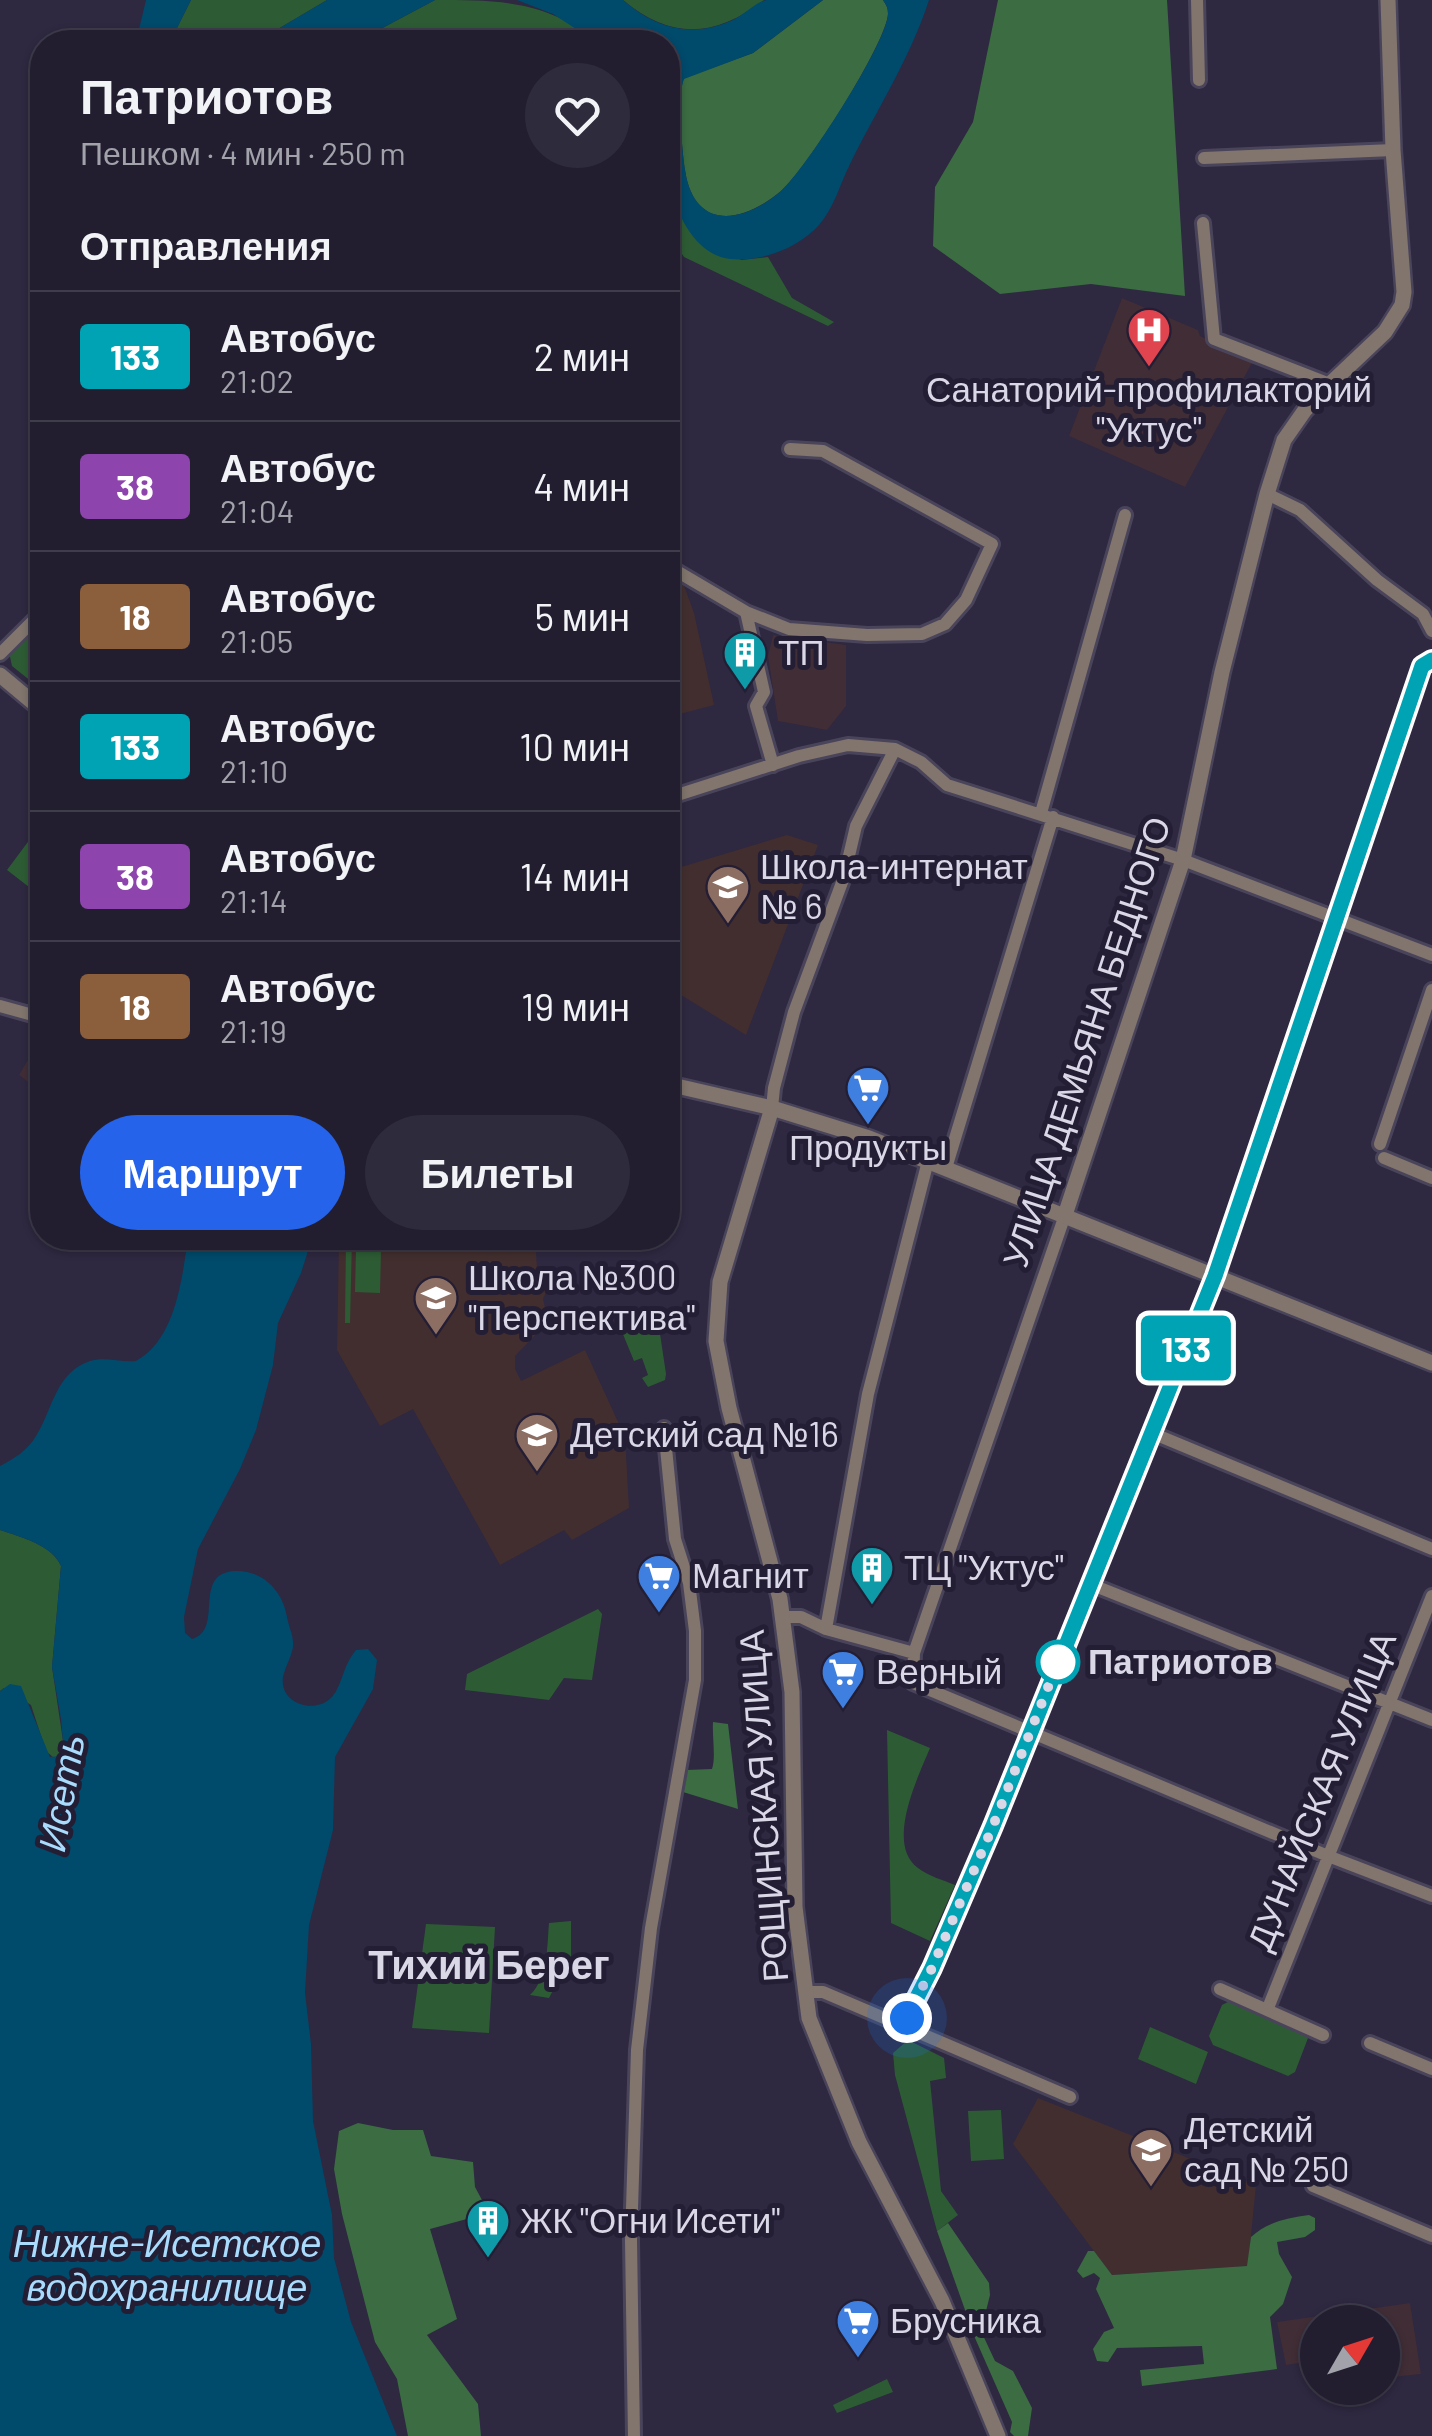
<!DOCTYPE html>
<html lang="ru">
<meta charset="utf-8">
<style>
:root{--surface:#221e30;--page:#2e2b3c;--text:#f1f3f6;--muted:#a2a2ab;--line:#3f3c4c;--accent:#2563eb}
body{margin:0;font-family:Barlow,sans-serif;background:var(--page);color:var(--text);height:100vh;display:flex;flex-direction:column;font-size:38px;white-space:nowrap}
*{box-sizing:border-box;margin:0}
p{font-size:32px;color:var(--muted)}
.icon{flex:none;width:55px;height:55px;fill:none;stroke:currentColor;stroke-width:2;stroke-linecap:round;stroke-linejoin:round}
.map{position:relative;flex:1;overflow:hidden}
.details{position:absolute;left:30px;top:30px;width:650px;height:1220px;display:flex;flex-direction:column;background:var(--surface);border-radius:40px;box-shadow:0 2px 8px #0004,0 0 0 2px var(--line)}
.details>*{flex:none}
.badge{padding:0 20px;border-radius:8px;font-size:35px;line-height:65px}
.needle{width:65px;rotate:51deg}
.tools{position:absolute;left:1300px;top:2305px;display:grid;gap:20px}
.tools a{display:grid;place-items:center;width:100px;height:100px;border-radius:50%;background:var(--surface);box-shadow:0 2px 8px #0004,0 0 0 2px var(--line);font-size:50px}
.you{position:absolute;width:50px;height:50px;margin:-25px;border:8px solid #fff;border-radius:50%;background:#1a73e8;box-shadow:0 0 0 15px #1a73e833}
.map>.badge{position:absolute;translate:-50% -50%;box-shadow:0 0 0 5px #fff}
h2{padding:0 50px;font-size:38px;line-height:90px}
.round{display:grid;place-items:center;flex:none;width:105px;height:105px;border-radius:52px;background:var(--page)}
.headline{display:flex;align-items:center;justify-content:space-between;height:170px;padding:0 50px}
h1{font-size:48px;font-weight:700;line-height:75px}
.action{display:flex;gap:20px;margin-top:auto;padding:20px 50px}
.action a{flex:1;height:115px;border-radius:60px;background:var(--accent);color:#fff;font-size:40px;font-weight:700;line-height:115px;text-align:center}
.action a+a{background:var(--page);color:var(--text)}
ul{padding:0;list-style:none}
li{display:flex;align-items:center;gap:30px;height:130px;padding:0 50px;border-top:2px solid var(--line)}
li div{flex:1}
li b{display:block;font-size:38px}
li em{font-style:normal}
li .badge{min-width:110px;font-weight:700;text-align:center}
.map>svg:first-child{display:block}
.industrial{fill:#402d36}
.education{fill:#422e2f}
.green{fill:#2d5c34}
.forest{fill:#3b6c42}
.water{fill:#004a6c}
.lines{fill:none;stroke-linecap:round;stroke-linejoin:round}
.minor-casing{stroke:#4a445b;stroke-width:18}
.tertiary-casing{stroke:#4a445b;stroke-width:20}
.minor{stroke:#81756d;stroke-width:12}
.tertiary{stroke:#81756d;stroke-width:15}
.line-casing{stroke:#fff;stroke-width:22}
.line{stroke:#00a3b4;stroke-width:15}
.walk{stroke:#dad7e7;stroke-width:10;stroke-dasharray:0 18}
.stop-dot{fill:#fff;stroke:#00a3b4;stroke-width:5}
.labels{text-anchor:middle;stroke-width:10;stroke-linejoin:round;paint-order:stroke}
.poi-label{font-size:35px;fill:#dad7e7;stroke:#241e35;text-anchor:start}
.street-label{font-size:35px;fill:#dad7e7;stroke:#241e35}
.stop-label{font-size:35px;font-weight:bold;fill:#dad7e7;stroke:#241e35;text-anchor:start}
.water-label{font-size:38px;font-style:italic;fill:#a8dbfc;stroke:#241e35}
.quarter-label{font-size:40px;font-weight:bold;fill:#dad7e7;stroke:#241e35}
</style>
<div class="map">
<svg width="1432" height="2436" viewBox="0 0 1432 2436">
<rect width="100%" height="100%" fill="#2e2840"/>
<path class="industrial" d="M1122,298L1198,330L1200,336L1253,361L1185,487L1069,436Z
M773,635L846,645V706L827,730L778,721L768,656Z
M42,1036V1092L19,1075Z
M1410,2303L1421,2374L1383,2378L1382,2322H1318L1317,2360L1286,2365L1277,2322Z"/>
<path class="education" d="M668,575L683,583L694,613L714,705L668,717Z
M787,835L818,845L746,1035L668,987V871Z
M339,1238H535L537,1269L546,1292L543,1299L548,1322L515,1356V1369L521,1381L585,1350L625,1437L629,1508L572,1540L564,1530L500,1565L413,1409L380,1426L337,1350Z
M1038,2098L1256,2185L1248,2266L1112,2275L1013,2144Z"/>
<path class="green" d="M191,0H327L256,42H170Z
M435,0C496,0 548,0 596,42H508L484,31L423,42H356Z
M623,0H764C715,38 671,40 623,0Z
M668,163L671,187L741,260L768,257L792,298L834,322L828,326L684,257L668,233Z
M668,582L679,598L668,666Z
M42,624V690L12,666L9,652Z
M42,823V897L7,870Z
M346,1238H352L350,1323H345Z
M356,1249H381L380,1293L355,1292Z
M644,1316L660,1334L666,1374L665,1380L648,1387L642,1378L648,1375L642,1358L634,1361L620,1327Z
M0,1530C21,1537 52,1545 61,1566L52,1667L63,1741L61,1753L55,1759L46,1751L31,1705L4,1688L0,1691Z
M598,1609L602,1614L592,1680L564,1678L549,1700L465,1690L467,1674Z
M887,1730L930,1748C918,1777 885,1844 918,1868C928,1876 943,1880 955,1885L930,1941L891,1923Z
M571,1921V1956L549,1998L530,1995C548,1978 547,1947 549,1923Z
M426,1924L495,1927L489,2033L412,2028Z
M1230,2001L1304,2031L1308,2038L1295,2072L1288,2076L1213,2045L1209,2036L1222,2005Z
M1150,2027L1208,2052L1196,2084L1138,2059Z
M908,2040L944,2058L946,2078L930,2081L941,2191L958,2215L937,2231L895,2075L893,2053Z
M1001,2110L1004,2159L971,2161L968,2111Z
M887,2379L893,2392L837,2413L833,2405Z"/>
<path class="forest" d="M823,0H883C886,5 888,7 888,14C886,44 806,170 781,191C742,224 694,231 685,170C682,150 677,95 684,78L753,53Z
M998,0H1167L1185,296L1091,284L1000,294L933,246L935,187L973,122Z
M713,1722L728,1724L738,1809L683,1792L686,1770L712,1769C716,1758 712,1736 713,1722Z
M358,2123L393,2130H423L431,2156L473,2162L475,2187L489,2213L430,2229L457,2319L427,2335L478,2404L481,2436H408L397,2379L375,2342L342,2214L334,2169L339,2131Z
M1309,2215L1315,2218V2230L1305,2237L1277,2242L1279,2254L1292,2277L1283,2304L1270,2317L1277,2369L1142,2386L1140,2370L1204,2364L1202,2346L1117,2348L1108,2362L1097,2361L1093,2349L1104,2332L1114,2328L1096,2289L1100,2278L1094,2273L1083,2278L1077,2271L1088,2251H1094L1112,2275L1247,2266L1251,2237C1267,2222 1287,2218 1309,2215Z
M948,2223L989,2283L990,2295L981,2331L995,2361L1013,2371L1032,2408L1028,2436H1014L1010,2432L1012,2422L975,2338L937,2231Z"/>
<path class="water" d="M146,0H191L170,42H136Z
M327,0H435L356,42H256Z
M517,0H623C655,28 691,39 733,20C744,15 755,2 767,0C783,0 805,0 823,0L753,53L684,79C677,95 682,150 685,170C694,231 743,224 781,191C805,170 887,43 888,14C888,7 886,5 883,0H929C910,59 877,109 850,164C840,184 834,208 819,225C797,249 761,262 730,259C696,255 677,216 671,187C661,141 668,89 668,42H596L553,14Z
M188,1238H312L301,1273L278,1323L273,1365L256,1430L240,1469L198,1549L184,1617L185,1633L192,1639C225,1630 191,1573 235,1571C264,1570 283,1592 287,1617C289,1628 294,1636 293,1647C291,1658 285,1667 283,1677C279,1704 315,1715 332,1697C342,1686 343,1665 356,1650L368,1649L377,1660L373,1689L335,1757L333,1830L309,1925L305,1993L311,2044L313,2121L332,2215L334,2258L351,2322L397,2436H0V1691L10,1684L21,1686L50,1757L59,1756L63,1741L61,1719L52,1667L61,1566C52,1545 21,1537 0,1530V1466C14,1459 28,1450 36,1436C53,1409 55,1373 90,1361C105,1356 121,1363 136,1361C176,1339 182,1278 188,1238Z"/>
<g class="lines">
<defs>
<path id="minor" d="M1197,0L1199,80
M1204,158L1393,150
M1203,223L1214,339L1330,384
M1267,494L1300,510L1377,580L1423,614L1432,631
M668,566L746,612L789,629L867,635L922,634L945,624L966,600L992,544L823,451L790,449
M746,612L764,692L756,706L773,765
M0,654L42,612
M668,798L799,756L848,745L895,749L921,762L947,785L1183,860L1432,955
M1041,813L1125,515
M0,1006L29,1014L42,1007
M772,1108L774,1088L794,1012L844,877L856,826L895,749
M1380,1144L1432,990
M1384,1158L1432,1178
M946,1168L1053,817
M1065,1215L914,1653L913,1683L1328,1856L1432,1896
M1215,1276L1422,666L1432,660
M1152,1433L1432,1549
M1090,1584L1432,1720
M782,1617H801L826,1629L914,1653
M826,1629L868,1394L928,1161
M1220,1989L1323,2035
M806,1992H823L1070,2097
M1268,2008L1432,1596
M1370,2043L1432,2069
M1313,2186L1432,2236
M634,2436L631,2240L637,2050L651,1928L695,1680V1631L689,1583L675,1539L664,1428"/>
<path id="tertiary" d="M0,675L42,710
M668,1084L772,1108L869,1138L1432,1363
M772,1108L720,1282L716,1341L729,1408L780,1599L792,1692L795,1907L809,2018L859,2142L942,2301L998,2436
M1065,1215L1183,860L1222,672L1267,494L1284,440L1305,410L1330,384L1385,332L1402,305L1404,292L1393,150L1388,0
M903,2025L933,1968L993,1826L1215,1276"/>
</defs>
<use href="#minor" class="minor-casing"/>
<use href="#tertiary" class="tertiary-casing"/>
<use href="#minor" class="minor"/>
<use href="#tertiary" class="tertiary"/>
</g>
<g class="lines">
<defs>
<path id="line" d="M903,2025L932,1968L993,1826L1215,1276L1422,666L1432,660"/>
</defs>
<use href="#line" class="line-casing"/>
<use href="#line" class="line"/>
<path class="walk" d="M907,2018L932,1968L993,1826L1058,1662"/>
</g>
<defs>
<symbol id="hospital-pin" viewBox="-11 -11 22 30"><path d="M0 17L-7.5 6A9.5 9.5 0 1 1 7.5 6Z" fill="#e0444e" stroke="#241e35"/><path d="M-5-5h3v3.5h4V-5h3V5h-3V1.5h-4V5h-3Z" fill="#fff"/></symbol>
<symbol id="building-pin" viewBox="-11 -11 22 30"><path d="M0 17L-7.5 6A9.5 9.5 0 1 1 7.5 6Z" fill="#0f9aa8" stroke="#241e35"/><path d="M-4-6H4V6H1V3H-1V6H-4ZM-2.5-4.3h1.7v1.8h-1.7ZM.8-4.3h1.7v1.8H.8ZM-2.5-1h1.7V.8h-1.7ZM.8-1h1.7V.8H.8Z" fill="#fff"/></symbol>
<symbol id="school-pin" viewBox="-11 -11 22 30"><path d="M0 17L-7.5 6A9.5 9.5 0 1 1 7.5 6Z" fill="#8d6e63" stroke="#241e35"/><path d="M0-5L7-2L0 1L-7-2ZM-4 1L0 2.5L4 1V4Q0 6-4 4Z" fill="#fff"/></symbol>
<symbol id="supermarket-pin" viewBox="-11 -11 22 30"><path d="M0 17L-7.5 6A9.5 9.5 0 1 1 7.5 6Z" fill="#3f7fe0" stroke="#241e35"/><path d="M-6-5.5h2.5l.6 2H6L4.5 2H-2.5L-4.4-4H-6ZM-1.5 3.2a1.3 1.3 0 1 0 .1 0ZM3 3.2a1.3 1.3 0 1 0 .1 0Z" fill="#fff"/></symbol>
</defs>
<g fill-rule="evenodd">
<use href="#hospital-pin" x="1124" y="305" width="50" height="68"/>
<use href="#building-pin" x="720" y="628" width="50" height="68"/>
<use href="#school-pin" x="703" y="862" width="50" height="68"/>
<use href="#supermarket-pin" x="843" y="1063" width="50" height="68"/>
<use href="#school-pin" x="411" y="1273" width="50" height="68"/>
<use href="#school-pin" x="512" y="1410" width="50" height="68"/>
<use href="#building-pin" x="847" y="1543" width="50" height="68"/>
<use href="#supermarket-pin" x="634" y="1551" width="50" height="68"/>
<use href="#supermarket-pin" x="818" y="1647" width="50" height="68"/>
<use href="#school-pin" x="1126" y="2125" width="50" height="68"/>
<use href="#building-pin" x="463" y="2196" width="50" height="68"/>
<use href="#supermarket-pin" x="833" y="2296" width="50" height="68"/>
</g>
<circle class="stop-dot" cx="1058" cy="1662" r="20"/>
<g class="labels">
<g class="poi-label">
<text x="1149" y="402" text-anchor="middle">Санаторий-профилакторий<tspan x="1149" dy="40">"Уктус"</tspan></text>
<text x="778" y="665">ТП</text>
<text x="760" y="879">Школа-интернат<tspan x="760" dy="40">№ 6</tspan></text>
<text x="868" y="1160" text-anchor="middle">Продукты</text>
<text x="468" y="1290">Школа №300<tspan x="468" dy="40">"Перспектива"</tspan></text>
<text x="570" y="1447">Детский сад №16</text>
<text x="904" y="1580">ТЦ "Уктус"</text>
<text x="692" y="1588">Магнит</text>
<text x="876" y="1684">Верный</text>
<text x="1184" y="2142">Детский<tspan x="1184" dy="40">сад № 250</tspan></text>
<text x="520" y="2233">ЖК "Огни Исети"</text>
<text x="890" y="2333">Брусника</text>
</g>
<g class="street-label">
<text transform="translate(1087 1042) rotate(-72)" y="12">УЛИЦА ДЕМЬЯНА БЕДНОГО</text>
<text transform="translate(1322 1791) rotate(-68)" y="12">ДУНАЙСКАЯ УЛИЦА</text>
<text transform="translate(764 1806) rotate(-94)" y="12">РОЩИНСКАЯ УЛИЦА</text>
</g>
<g class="stop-label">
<text x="1088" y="1674">Патриотов</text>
</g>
<g class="water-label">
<text transform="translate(62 1793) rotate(-80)" y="13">Исеть</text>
<text x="167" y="2257">Нижне-Исетское<tspan x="167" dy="44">водохранилище</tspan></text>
</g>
<g class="quarter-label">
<text x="489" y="1979">Тихий Берег</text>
</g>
</g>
</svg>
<div class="tools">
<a><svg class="needle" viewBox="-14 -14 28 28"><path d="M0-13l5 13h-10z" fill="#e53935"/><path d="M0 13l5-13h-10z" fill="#a2a2ab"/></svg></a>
</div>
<div class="you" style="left:907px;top:2018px"></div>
<b class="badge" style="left:1186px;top:1348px;background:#00a3b4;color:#fff">133</b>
<section class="details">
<div class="headline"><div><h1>Патриотов</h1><p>Пешком · 4 мин · 250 m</p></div><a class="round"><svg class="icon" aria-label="heart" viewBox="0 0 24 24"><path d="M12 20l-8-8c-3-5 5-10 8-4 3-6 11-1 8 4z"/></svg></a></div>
<h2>Отправления</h2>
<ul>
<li><span class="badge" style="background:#00a3b4;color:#fff">133</span><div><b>Автобус</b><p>21:02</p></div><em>2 мин</em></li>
<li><span class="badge" style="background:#8e44ad;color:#fff">38</span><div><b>Автобус</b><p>21:04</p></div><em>4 мин</em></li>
<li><span class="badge" style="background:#8b5e3c;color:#fff">18</span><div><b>Автобус</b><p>21:05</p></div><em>5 мин</em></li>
<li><span class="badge" style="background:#00a3b4;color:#fff">133</span><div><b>Автобус</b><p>21:10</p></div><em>10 мин</em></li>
<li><span class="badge" style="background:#8e44ad;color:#fff">38</span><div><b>Автобус</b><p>21:14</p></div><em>14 мин</em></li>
<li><span class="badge" style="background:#8b5e3c;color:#fff">18</span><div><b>Автобус</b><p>21:19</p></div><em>19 мин</em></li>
</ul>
<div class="action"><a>Маршрут</a><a>Билеты</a></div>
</section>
</div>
